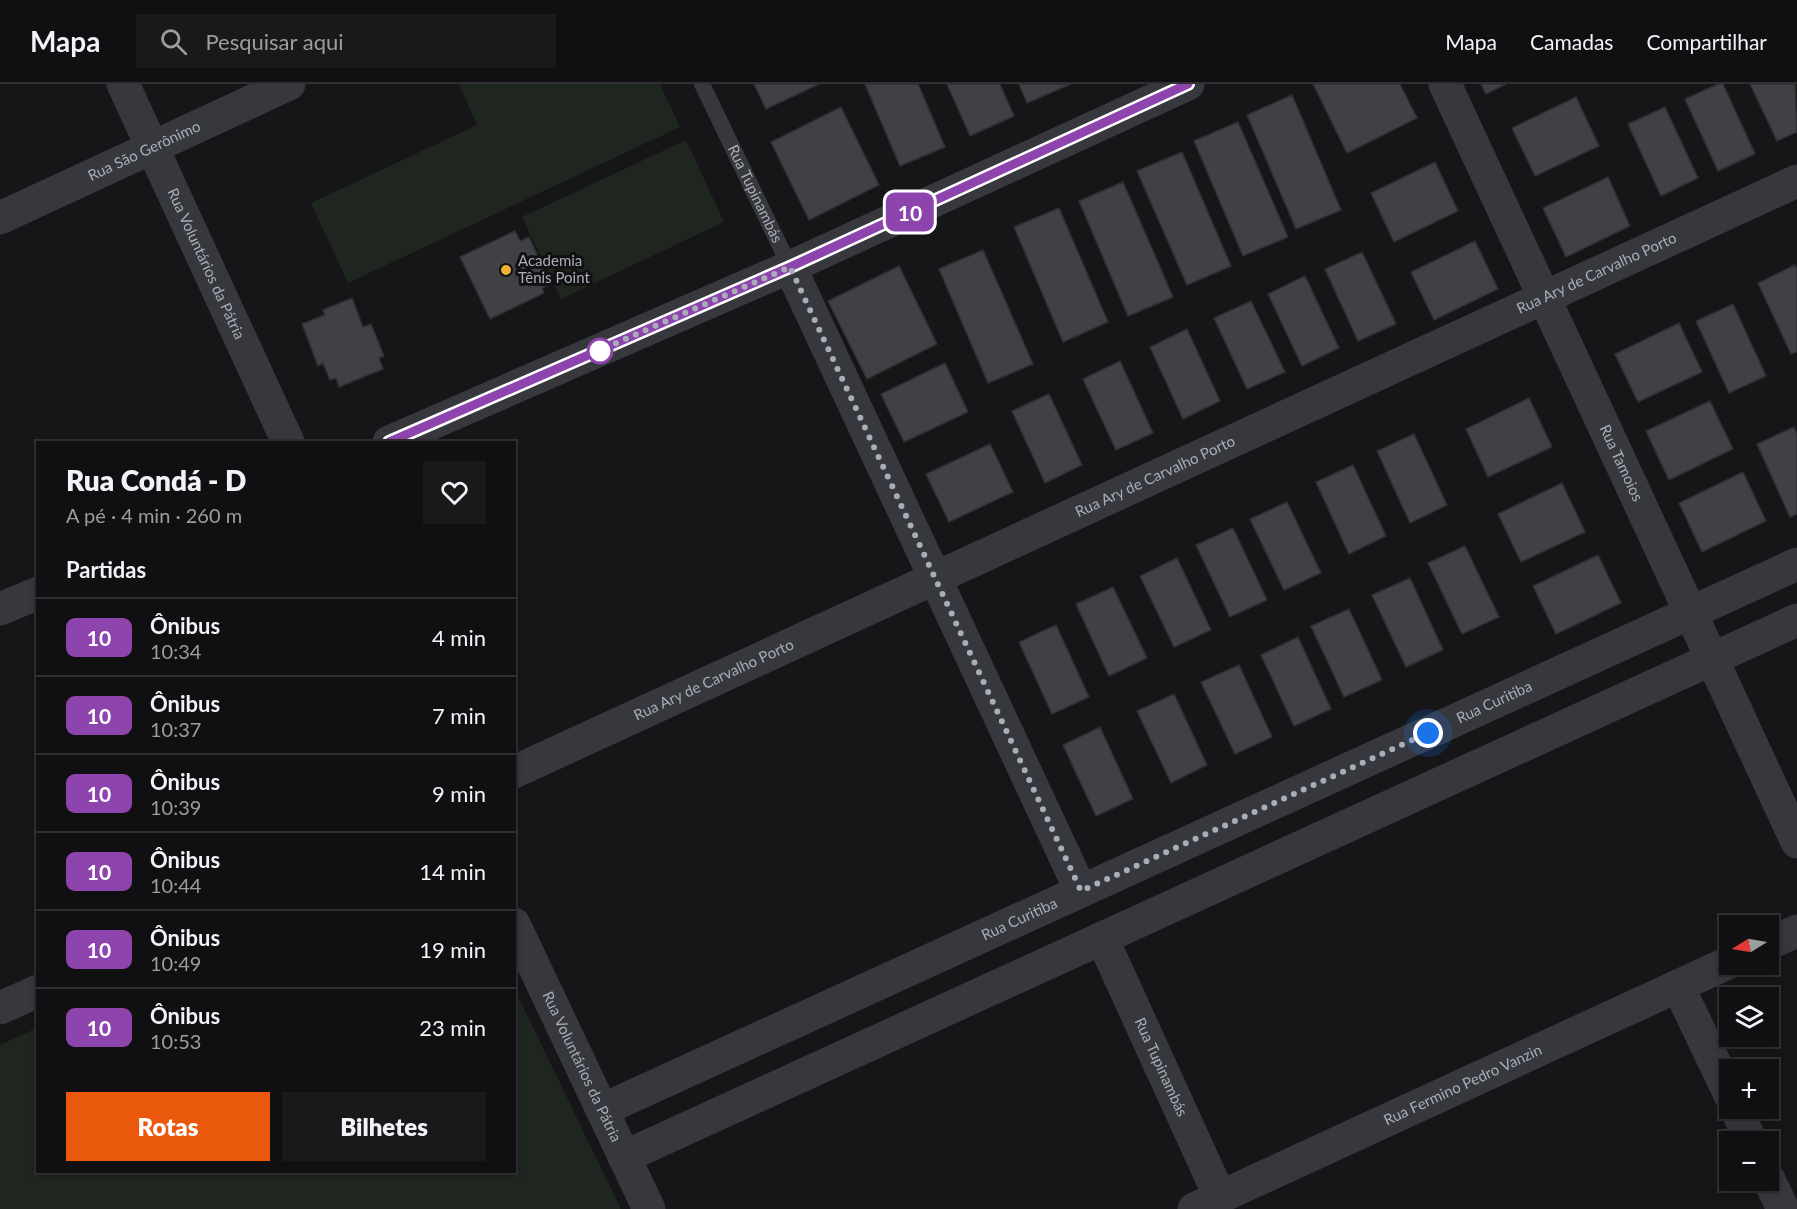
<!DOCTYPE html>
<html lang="pt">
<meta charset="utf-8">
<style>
:root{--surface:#101012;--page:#19191b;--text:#f1f3f6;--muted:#9c9d9f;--line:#303032;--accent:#ea580c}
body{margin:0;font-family:Lato,sans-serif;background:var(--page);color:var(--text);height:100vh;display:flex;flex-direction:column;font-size:22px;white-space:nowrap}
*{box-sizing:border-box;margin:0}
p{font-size:20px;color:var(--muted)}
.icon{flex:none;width:33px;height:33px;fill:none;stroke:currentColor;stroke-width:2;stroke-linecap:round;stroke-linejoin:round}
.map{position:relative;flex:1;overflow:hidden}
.sheet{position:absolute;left:36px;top:357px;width:480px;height:732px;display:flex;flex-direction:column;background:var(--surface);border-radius:0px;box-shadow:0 3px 9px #0003,0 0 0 2px var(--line)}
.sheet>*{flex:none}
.badge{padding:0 12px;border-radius:9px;font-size:21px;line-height:39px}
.needle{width:39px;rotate:259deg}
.fabs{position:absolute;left:1719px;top:831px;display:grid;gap:12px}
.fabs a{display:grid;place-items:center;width:60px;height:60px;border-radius:0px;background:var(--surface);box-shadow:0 3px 9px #0003,0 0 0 2px var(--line);font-size:30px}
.you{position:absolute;width:30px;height:30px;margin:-15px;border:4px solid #fff;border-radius:50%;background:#1a73e8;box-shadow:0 0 0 9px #1a73e833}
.map>.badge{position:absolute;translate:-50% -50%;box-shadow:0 0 0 3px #fff}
h2{padding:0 30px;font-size:22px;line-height:54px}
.round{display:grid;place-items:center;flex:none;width:63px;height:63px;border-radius:0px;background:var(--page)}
.headline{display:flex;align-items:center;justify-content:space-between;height:102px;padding:0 30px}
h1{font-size:28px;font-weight:800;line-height:45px}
.button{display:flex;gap:12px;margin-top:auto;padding:12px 30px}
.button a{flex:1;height:69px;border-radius:0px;background:var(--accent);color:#fff;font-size:24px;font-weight:800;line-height:69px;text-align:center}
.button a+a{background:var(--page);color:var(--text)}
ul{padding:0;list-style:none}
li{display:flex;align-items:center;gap:18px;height:78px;padding:0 30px;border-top:2px solid var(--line)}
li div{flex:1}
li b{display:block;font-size:22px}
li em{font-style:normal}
li .badge{min-width:66px;font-weight:700;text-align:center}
header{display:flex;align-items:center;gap:36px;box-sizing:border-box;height:84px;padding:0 30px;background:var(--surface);border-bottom:2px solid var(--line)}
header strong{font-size:28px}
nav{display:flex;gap:33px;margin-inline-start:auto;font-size:21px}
.search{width:420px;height:54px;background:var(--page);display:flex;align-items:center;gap:15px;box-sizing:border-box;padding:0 21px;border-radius:0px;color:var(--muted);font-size:22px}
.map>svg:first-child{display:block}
.green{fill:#1e261f}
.building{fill:#404145;stroke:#303034;stroke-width:1.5}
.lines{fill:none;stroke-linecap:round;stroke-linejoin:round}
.service{stroke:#37383d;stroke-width:16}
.minor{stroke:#37383d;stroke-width:33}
.tertiary{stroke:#37383d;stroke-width:33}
.line-casing{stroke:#fff;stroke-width:14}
.line{stroke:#8e44ad;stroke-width:9}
.walk{stroke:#a8adb8;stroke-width:6;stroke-dasharray:0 10.8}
.poi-dot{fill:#f2b134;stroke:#111113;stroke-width:2}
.stop-dot{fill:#fff;stroke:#8e44ad;stroke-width:3}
.labels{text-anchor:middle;stroke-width:6;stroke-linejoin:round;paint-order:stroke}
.street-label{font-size:15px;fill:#a8adb8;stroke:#111113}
.poi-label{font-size:15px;fill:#a8adb8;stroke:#111113;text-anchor:start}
</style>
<header>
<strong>Mapa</strong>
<div class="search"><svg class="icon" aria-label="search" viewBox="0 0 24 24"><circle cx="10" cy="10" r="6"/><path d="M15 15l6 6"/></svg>Pesquisar aqui</div>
<nav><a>Mapa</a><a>Camadas</a><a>Compartilhar</a></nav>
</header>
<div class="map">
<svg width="1797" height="1125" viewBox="0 0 1797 1125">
<rect width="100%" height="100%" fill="#161618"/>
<path class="green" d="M459,0H660L680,43L348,199L311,119L477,41Z
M686,56L724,138L561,215L522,133Z
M515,906L621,1125H0V961L37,944L38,1088H514Z"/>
<path class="building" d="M754,0H819L766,25Z
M865,0H918L945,63L900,82Z
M947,0H1000L1014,32L970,52Z
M1019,0H1071L1027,19Z
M1313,0H1400L1417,34L1347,69Z
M1481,0H1506L1486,10Z
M1718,0H1723L1755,70L1718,87L1685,15Z
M1750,0H1795L1797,48L1777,57Z
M1292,11L1341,126L1296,145L1247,31Z
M1576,13L1599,62L1535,92L1512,44Z
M841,23L879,101L809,136L771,58Z
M1665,23L1698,94L1661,112L1628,40Z
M1238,38L1288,153L1243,172L1194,57Z
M1182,68L1231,182L1187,201L1137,87Z
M1435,78L1458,127L1394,158L1371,109Z
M1608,93L1630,142L1566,173L1543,124Z
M1123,98L1173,213L1128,232L1079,117Z
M1059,124L1108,238L1063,258L1014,143Z
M515,147L520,157L529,153L551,200L542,204L544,209L490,235L460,173Z
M1475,157L1498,205L1434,236L1411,188Z
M983,166L1033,280L988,299L939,185Z
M1362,168L1396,240L1358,257L1325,185Z
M1795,181L1797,185V268L1791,270L1758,199Z
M899,182L937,260L867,295L828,217Z
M1305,192L1339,264L1302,282L1268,210Z
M352,214L363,243L371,240L384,272L379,274L383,285L339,303L336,294L330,296L323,279L318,282L302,240L325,231L323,226Z
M1251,217L1285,288L1247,305L1214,234Z
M1733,220L1766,292L1729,309L1696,237Z
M1679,239L1702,288L1638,318L1615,270Z
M1187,245L1220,317L1183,335L1150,263Z
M1120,277L1153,349L1116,366L1083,295Z
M945,279L968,328L904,358L881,310Z
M1049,310L1082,381L1045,399L1012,327Z
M1529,314L1552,363L1488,393L1466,345Z
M1710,317L1733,365L1669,396L1646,347Z
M1794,343L1797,350V430L1790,433L1757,360Z
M1414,350L1447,421L1410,439L1377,367Z
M990,360L1013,408L949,438L926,390Z
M1353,381L1386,452L1349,470L1316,398Z
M1743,388L1766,437L1702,468L1679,419Z
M1562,399L1585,448L1521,478L1498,430Z
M1287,418L1321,489L1284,506L1250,435Z
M1233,444L1267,516L1230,533L1196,461Z
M1465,462L1499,533L1462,550L1428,479Z
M1598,471L1621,519L1556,550L1533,502Z
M1177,474L1211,546L1174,563L1140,492Z
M1410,494L1443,566L1406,583L1372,511Z
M1113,503L1147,574L1109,592L1076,520Z
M1349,525L1382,596L1344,613L1311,542Z
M1056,541L1089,613L1052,630L1019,558Z
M1298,553L1331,625L1294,642L1261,571Z
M1239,581L1272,653L1235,670L1201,598Z
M1174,610L1207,681L1171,699L1137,627Z
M1100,643L1133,715L1096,732L1063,661Z"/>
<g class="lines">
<path class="service" id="s1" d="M702,0L790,183"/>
<g class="minor">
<path id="s2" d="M123,0L288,358"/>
<path id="s3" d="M1445,0L1797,758"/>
<path id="s4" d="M0,134L289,0"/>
<path d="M790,183L1081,807"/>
<path id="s5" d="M514,688L1797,97"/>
<path id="s6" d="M514,840L649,1125"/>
<path id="s7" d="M1102,854L1220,1113"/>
<path d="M1768,860L1797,847"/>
<path d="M1678,902L1730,1011"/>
<path d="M0,924L38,907"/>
<path d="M1736,1024L1751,1058"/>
<path id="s8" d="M602,1026L1797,480"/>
<path d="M624,1073L1797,536"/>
<path d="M1768,1094L1783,1125"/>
<path id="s9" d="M1194,1125L1730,878"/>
</g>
<path class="tertiary" d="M389,358L790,183L1188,0
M0,525L38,509"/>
</g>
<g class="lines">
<defs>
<path id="line" d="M389,358L790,183L1188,0"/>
</defs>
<use href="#line" class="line-casing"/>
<use href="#line" class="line"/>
<path class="walk" d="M600,267H598L790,183L1081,807L1428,649"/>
</g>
<circle class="poi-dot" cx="506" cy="186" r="6"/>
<circle class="stop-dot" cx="600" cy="267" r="12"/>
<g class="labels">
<g class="street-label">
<text dy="5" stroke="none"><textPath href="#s4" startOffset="159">Rua São Gerônimo</textPath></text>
<text dy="5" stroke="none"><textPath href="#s1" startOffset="122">Rua Tupinambás</textPath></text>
<text dy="5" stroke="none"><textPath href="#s2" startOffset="198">Rua Voluntários da Pátria</textPath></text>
<text dy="5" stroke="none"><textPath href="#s5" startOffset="1192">Rua Ary de Carvalho Porto</textPath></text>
<text dy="5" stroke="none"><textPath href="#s3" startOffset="418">Rua Tamoios</textPath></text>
<text dy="5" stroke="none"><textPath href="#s5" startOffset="706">Rua Ary de Carvalho Porto</textPath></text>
<text dy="5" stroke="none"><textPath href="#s5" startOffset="220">Rua Ary de Carvalho Porto</textPath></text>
<text dy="5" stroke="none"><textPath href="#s8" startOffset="981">Rua Curitiba</textPath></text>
<text dy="5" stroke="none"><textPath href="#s8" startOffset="459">Rua Curitiba</textPath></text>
<text dy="5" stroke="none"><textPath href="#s6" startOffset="158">Rua Voluntários da Pátria</textPath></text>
<text dy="5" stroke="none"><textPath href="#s7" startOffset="142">Rua Tupinambás</textPath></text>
<text dy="5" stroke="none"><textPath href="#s9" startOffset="296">Rua Fermino Pedro Vanzin</textPath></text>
</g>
<g class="poi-label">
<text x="518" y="182">Academia<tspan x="518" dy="17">Tênis Point</tspan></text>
</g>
</g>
</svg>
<div class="fabs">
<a><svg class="needle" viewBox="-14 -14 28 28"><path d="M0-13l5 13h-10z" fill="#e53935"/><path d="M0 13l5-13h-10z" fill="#9c9d9f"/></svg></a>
<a><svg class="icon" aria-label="layers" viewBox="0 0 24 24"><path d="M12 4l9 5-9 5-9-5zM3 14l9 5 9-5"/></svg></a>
<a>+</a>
<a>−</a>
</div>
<div class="you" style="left:1428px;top:649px"></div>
<b class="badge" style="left:910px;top:128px;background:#8e44ad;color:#fff">10</b>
<section class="sheet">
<div class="headline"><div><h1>Rua Condá - D</h1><p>A pé · 4 min · 260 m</p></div><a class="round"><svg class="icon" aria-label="heart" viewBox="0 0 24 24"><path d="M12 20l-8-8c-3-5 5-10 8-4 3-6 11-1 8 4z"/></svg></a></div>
<h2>Partidas</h2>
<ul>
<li><span class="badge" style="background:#8e44ad;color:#fff">10</span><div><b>Ônibus</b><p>10:34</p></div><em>4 min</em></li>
<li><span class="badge" style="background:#8e44ad;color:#fff">10</span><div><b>Ônibus</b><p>10:37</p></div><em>7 min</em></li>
<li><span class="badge" style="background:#8e44ad;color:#fff">10</span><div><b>Ônibus</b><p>10:39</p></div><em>9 min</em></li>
<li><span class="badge" style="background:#8e44ad;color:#fff">10</span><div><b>Ônibus</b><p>10:44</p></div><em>14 min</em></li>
<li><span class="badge" style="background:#8e44ad;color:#fff">10</span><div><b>Ônibus</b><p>10:49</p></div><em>19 min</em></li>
<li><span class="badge" style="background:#8e44ad;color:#fff">10</span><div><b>Ônibus</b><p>10:53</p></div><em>23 min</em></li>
</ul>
<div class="button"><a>Rotas</a><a>Bilhetes</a></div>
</section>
</div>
